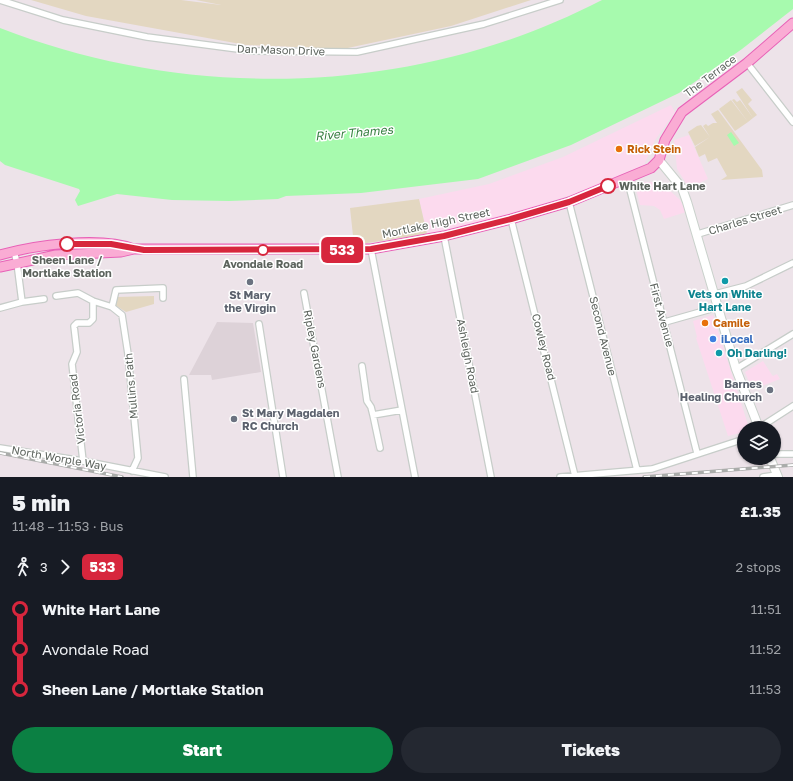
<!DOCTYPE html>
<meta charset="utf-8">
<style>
:root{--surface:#171b24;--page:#242831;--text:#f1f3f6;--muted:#9ea1a6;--accent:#0b8043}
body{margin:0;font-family:"Golos Text",sans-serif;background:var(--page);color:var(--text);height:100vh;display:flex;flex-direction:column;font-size:15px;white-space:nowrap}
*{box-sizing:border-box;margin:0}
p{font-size:13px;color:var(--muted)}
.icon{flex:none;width:22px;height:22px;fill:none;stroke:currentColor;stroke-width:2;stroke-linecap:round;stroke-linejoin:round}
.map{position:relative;height:477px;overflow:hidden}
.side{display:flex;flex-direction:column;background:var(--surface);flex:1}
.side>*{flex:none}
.badge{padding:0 8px;border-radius:6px;font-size:14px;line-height:26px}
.controls{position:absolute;left:737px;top:421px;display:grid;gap:8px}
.controls a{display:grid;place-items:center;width:44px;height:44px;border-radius:50%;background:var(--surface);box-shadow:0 1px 3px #0004;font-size:20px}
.map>.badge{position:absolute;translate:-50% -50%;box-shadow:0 0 0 2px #fff}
.legs{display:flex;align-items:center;gap:6px;height:44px;padding:0 12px;font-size:13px}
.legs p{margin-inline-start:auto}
.head{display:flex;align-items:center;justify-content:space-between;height:68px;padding:0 12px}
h1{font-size:22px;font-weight:800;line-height:30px}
.action{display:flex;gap:8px;margin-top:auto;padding:8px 12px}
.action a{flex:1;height:46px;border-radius:24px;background:var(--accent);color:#fff;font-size:16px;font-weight:800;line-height:46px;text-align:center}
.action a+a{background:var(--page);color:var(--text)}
ul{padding:0 12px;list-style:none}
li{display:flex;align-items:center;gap:14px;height:40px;font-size:15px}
li i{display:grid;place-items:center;width:6px;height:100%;margin:0 5px;background:currentColor}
li i::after{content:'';width:10px;height:10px;margin:-5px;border:3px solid;border-radius:50%;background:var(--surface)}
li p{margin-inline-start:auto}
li:first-child i{background:linear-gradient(#0000 50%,currentColor 0)}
li:last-child i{background:linear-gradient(currentColor 50%,#0000 0)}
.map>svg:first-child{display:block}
.commercial{fill:#fcdaee}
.education{fill:#ddd2d8}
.green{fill:#e3d7c1}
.water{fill:#a7faae}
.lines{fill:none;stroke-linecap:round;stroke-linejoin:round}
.street-casing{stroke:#c7cdc9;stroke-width:8}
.secondary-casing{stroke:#c9d1cb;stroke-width:10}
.primary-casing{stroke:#e861b7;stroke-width:11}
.street{stroke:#fff;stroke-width:5.5}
.secondary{stroke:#fff;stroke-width:8}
.primary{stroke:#faacd4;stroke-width:9}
.rail-casing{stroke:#aaacaa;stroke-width:3.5}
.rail{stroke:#fff;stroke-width:2;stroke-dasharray:6;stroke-linecap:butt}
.line-1-casing{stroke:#fff;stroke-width:9}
.line-1{stroke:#d7263d;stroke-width:6}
.food-dot{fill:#e8710a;stroke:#fff;stroke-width:1.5}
.stop-1-dot{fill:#fff;stroke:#d7263d;stroke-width:2}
.culture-dot{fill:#0f9aa8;stroke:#fff;stroke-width:1.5}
.worship-dot{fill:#6b7280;stroke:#fff;stroke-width:1.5}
.shop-dot{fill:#3f7fe0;stroke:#fff;stroke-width:1.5}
.labels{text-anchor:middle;stroke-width:3;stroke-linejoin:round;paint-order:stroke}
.street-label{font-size:11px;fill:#5c635d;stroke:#fff}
.food-label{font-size:11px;font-weight:bold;fill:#c56008;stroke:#fff;text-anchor:start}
.stop-label{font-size:11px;font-weight:bold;fill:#5c635d;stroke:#fff}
.culture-label{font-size:11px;font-weight:bold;fill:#0d838f;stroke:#fff}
.worship-label{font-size:11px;font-weight:bold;fill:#5b616d;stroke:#fff}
.shop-label{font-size:11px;font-weight:bold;fill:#366cbe;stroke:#fff;text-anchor:start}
.water-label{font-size:12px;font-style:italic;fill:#378042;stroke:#fff}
</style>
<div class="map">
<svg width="793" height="477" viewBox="0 0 793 477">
<rect width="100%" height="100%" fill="#ede3e9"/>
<path class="commercial" d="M671,105L675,112L655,140L644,165L611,179L605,184L577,193L509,215L427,234L419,199L489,184L563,157Z
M689,135L708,179L695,185L686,183L677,169L674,140Z
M641,182H654L666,187L680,200L686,212L664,219L660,210L654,206L640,205L635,184Z
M713,315L749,428H744V432L728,436L696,338L697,337L693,321Z
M763,361L772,375L773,376L777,374L780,379L752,390L745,372Z"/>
<path class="education" d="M217,322L253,323L261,372L212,380L211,375H189Z"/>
<path class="green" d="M31,0H181L221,5L196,0H531L451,26L343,49L246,45L86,16Z
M742,88L752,100L748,104L757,115L753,118L736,92Z
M734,99L737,102L740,100L753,118L748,122L732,100Z
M731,100L748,122L735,131L719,109Z
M718,110L762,170L763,177L721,180L727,176L717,158L708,162L705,154L699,157L695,147L710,137L703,126L706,124L708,126L713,123H717L711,114Z
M701,125L710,137L695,146L688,132L697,126Z
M419,199L427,234L354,245L350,208Z
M154,296V304L126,312L115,305L117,297Z"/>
<path class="water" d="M602,0H793V9L742,49L679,93L571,145L478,179L361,193L286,196L278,199L229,201L172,200L117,194L78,206L75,200L80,191L79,189L5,165L0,161V28C193,103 417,96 602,0Z
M731,132L739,143L734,146L727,135Z"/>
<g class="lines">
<defs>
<path id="street" d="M0,0L63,20L147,37L253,51L357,52L484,24L560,0
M747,63L793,122
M627,178L697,453
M569,202L637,470
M511,219L575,476
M698,234L793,205
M444,236L491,477
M371,249L415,477
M14,251L17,263L22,302
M304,293L338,477
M715,294L746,286L793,263
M56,296L78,293L93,301L112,307L122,315L128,354L138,458L132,471
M112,307L116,290L163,288V298
M0,308L22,302L44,299
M665,322L718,307
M259,324L283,477
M362,366L367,401L371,407L373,415L402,410
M736,369L793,334
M184,379L193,477
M373,415L380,448
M759,428L793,406
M0,448L83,461L165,477
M774,454H793
M83,461L72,364L77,352L74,326L77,323H89L93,319V301
M560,477L652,469L744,439
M763,477L777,475"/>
<path id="secondary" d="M659,160L682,188L687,202L736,369L759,428
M770,458L778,477"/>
<path id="primary" d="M0,255C34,245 101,236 134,249
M0,267L56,255L121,252L134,249H371L444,236L511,219L569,202L651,168L659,160L665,140L682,112L747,63L793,23"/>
</defs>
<use href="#street" class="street-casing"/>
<use href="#secondary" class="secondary-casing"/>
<use href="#primary" class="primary-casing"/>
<use href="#street" class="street"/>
<use href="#secondary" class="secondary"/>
<use href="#primary" class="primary"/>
<defs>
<path id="rail" d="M0,453L122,477
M644,477L793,465"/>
</defs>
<use href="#rail" class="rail-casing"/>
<use href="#rail" class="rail"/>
</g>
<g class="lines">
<defs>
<path id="line-1" d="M67,244H111L144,250L371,249L444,236L511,219L569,202L608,186"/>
</defs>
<use href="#line-1" class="line-1-casing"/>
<use href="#line-1" class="line-1"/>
</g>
<g class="food-dot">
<circle cx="619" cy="149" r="4"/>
<circle cx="705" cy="323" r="4"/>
</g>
<g class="stop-1-dot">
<circle cx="608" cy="186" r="7"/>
<circle cx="67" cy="244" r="7"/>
<circle cx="263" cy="250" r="5"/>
</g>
<g class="culture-dot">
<circle cx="725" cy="281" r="4"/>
<circle cx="719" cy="353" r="4"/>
</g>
<g class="worship-dot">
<circle cx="250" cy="282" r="4"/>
<circle cx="770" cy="390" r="4"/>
<circle cx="234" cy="419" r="4"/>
</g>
<circle class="shop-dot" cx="713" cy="339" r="4"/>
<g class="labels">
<g class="street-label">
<text transform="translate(281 50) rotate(2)" y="4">Dan Mason Drive</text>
<text transform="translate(710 76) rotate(-37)" y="4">The Terrace</text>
<text transform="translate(745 220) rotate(-17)" y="4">Charles Street</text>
<text transform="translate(436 223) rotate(-12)" y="4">Mortlake High Street</text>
<text transform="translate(662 315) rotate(75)" y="4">First Avenue</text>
<text transform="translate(603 336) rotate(76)" y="4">Second Avenue</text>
<text transform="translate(544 347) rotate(76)" y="4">Cowley Road</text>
<text transform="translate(315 349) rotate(79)" y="4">Ripley Gardens</text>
<text transform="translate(468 356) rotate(79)" y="4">Ashleigh Road</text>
<text transform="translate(131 386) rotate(-95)" y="4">Mullins Path</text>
<text transform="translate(77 409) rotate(-97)" y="4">Victoria Road</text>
<text transform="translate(59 458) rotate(10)" y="4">North Worple Way</text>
</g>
<g class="food-label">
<text x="627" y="153">Rick Stein</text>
<text x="713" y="327">Camile</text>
</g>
<g class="stop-label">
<text x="619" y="190" text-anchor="start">White Hart Lane</text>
<text x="67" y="264">Sheen Lane /<tspan x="67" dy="13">Mortlake Station</tspan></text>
<text x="263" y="268">Avondale Road</text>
</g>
<g class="culture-label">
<text x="725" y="298">Vets on White<tspan x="725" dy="13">Hart Lane</tspan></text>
<text x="727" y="357" text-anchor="start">Oh Darling!</text>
</g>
<g class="worship-label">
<text x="250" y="299">St Mary<tspan x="250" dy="13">the Virgin</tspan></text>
<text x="762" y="388" text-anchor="end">Barnes<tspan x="762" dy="13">Healing Church</tspan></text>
<text x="242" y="417" text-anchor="start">St Mary Magdalen<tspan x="242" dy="13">RC Church</tspan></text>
</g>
<g class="shop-label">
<text x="721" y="343">iLocal</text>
</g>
<g class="water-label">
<text transform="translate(354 133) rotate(-5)" y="4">River Thames</text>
</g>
</g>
</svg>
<div class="controls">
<a><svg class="icon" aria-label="layers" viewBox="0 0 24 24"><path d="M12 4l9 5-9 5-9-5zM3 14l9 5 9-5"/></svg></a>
</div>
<b class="badge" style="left:342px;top:250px;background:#d7263d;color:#fff">533</b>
</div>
<section class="side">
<div class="head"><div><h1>5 min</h1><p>11:48 – 11:53 · Bus</p></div><b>£1.35</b></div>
<div class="legs"><svg class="icon" aria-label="walk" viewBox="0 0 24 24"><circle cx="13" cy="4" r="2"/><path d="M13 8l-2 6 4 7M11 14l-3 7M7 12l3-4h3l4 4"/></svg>3<svg class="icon" aria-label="forward" viewBox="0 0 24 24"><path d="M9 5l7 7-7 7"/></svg><b class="badge" style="background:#d7263d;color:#fff">533</b><p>2 stops</p></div>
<ul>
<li><i style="color:#d7263d"></i><b>White Hart Lane</b><p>11:51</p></li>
<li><i style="color:#d7263d"></i><span>Avondale Road</span><p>11:52</p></li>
<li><i style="color:#d7263d"></i><b>Sheen Lane / Mortlake Station</b><p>11:53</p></li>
</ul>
<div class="action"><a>Start</a><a>Tickets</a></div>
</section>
